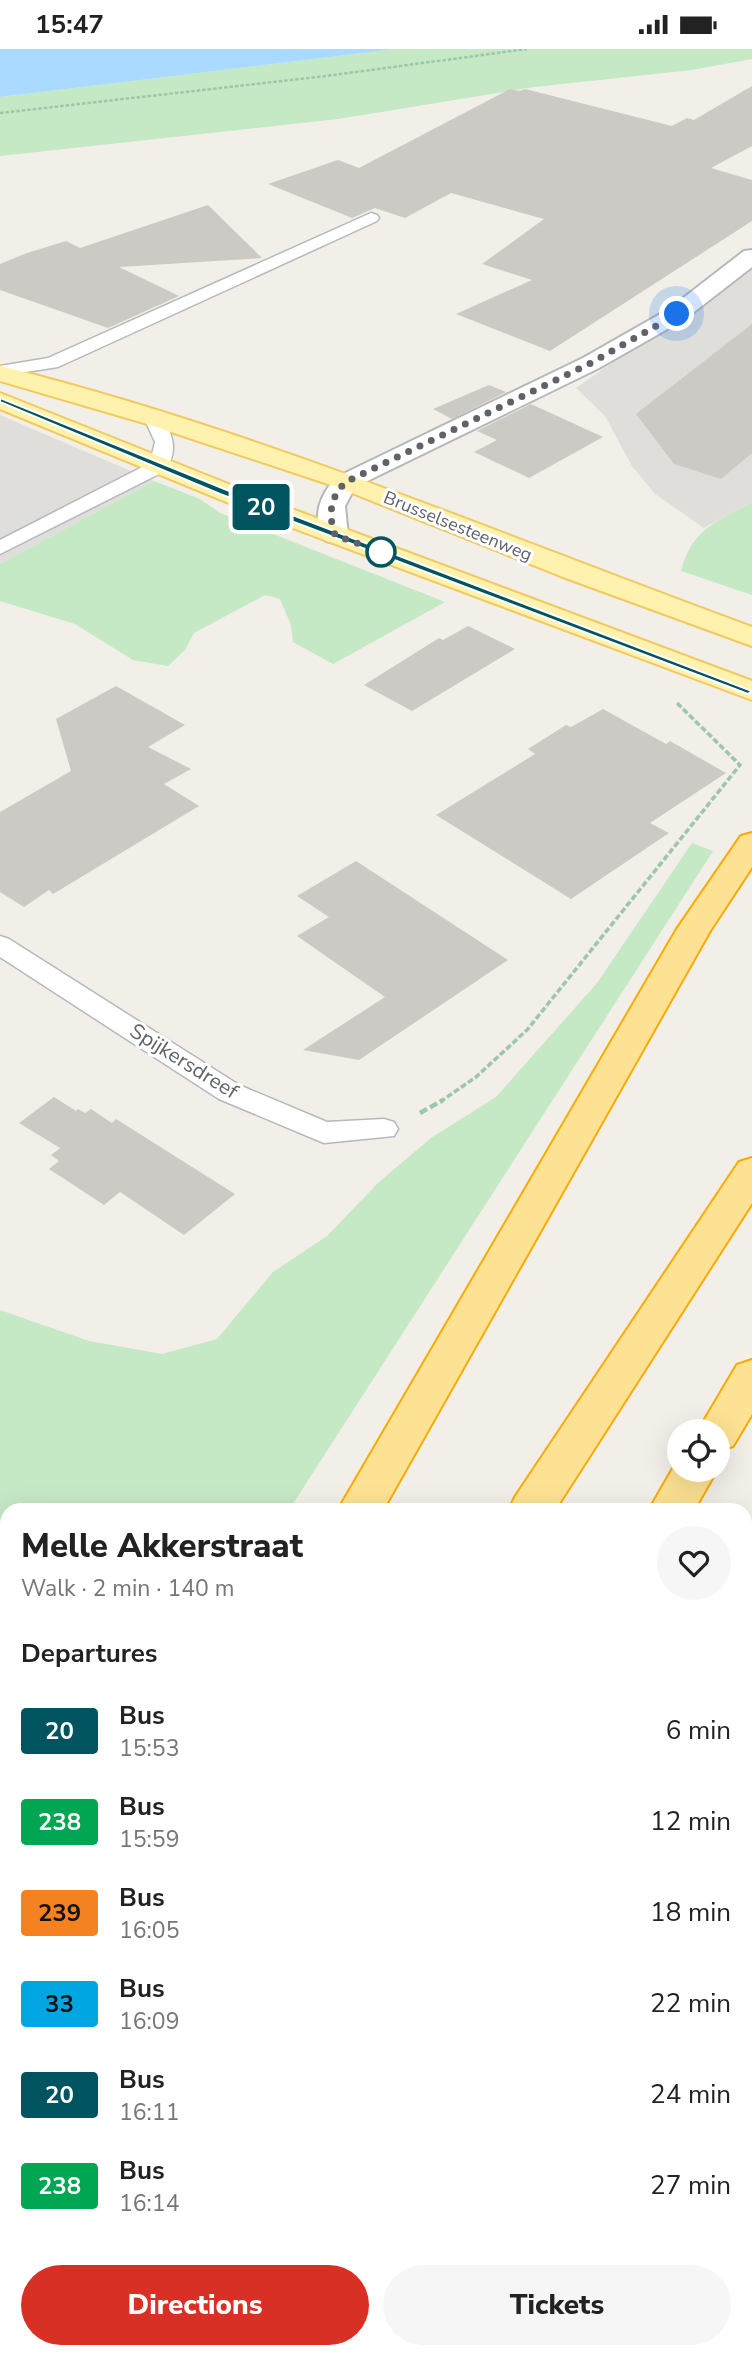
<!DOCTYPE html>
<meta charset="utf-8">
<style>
:root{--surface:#fff;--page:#f6f6f6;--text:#222;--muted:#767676;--accent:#d93025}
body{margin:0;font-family:"Nunito Sans",sans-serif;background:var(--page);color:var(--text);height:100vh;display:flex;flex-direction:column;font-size:26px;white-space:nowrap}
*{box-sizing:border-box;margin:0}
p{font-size:23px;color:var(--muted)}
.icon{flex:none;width:38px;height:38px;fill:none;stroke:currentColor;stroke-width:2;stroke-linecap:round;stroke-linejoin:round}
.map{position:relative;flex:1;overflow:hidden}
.panel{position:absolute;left:0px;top:1454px;width:752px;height:856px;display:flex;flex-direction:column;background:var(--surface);border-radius:21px 21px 0 0;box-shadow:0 7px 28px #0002}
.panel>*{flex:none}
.badge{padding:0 14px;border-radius:5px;font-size:24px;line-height:46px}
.controls{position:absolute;left:667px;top:1370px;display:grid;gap:14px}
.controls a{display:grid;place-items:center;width:63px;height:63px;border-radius:50%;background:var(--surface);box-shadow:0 7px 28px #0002;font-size:35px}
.you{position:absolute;width:35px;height:35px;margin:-18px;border:5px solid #fff;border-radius:50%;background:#1a73e8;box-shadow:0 0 0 10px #1a73e833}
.map>.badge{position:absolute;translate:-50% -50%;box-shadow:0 0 0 4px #fff}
h2{padding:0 21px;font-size:26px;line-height:63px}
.round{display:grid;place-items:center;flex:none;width:74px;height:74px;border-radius:37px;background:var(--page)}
.headline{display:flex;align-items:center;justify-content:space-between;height:119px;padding:0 21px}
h1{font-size:33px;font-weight:800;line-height:52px}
.button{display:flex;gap:14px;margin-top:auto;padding:14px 21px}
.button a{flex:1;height:80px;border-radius:42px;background:var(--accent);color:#fff;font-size:28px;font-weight:800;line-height:80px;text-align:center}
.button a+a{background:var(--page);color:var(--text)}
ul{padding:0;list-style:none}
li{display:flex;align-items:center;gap:21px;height:91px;padding:0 21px}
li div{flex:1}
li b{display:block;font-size:26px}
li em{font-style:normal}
li .badge{min-width:77px;font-weight:700;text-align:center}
.status{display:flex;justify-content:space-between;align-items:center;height:49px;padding:0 35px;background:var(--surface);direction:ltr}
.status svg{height:19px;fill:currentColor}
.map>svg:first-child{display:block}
.industrial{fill:#e0deda}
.green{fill:#c5e8c5}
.water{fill:#aadaff}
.building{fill:#cccac5}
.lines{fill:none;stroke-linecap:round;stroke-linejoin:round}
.service-casing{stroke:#b5b8bc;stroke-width:3}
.minor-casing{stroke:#b5b8bc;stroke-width:4}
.primary-casing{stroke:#f2c960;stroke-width:4}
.motorway-casing{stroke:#f9ab00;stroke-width:4}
.path-far3{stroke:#9cc7a9;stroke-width:2.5;stroke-dasharray:3.5 2;stroke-linecap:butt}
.path-far2{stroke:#9cc7a9;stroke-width:3.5;stroke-dasharray:6 2.5;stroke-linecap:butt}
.path-far1{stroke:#9cc7a9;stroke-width:4.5;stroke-dasharray:8 3.5;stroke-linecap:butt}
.path{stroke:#9cc7a9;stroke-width:6;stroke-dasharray:10 4.5;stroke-linecap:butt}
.service{fill:#fff;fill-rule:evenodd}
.minor{fill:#fff;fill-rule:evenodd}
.primary{fill:#fff2af;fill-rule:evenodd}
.motorway{fill:#fde293;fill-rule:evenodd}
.line{fill:#005460;stroke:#fff;stroke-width:2}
.walk{stroke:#5f6368;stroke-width:7;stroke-dasharray:0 12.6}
.stop-dot{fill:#fff;stroke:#005460;stroke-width:3.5}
.labels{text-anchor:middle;stroke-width:6;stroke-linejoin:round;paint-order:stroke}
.far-street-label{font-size:18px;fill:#5f6368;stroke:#fff}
.street-label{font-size:21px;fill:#5f6368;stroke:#fff}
</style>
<div class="status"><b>15:47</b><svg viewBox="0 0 49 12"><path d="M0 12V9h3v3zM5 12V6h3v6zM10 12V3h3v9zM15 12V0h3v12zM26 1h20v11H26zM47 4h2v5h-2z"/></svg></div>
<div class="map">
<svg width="752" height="2309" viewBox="0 0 752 2309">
<rect width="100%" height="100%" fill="#f1efe8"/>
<path class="industrial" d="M752,217V453L704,479L655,445L632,417L605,367L576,339Z
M0,366L154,432L0,515Z"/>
<path class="green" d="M395,0H752V10L692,21L534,38L338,70L0,107V48Z
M154,432L200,450L220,464L445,553L333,615L293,593L291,576L280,550L265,546L194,584L185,601L168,617L133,611L75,575L0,552V515Z
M752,453V546L681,522C693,478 716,474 752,453Z
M692,794L713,802L289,1461H7V1926L0,1937V1261L89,1292L162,1305L217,1290L273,1223L327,1187L379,1133L431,1089L496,1048L597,934Z"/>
<path class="water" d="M0,0H395L0,48Z"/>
<path class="building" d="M752,37V97L711,119L752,131V172L550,302L456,265L532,231L482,215L544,170L451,144L405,169L375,159L352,169L268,135L338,111L359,119L510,40L519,42L525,40L672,77L687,69L694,71Z
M208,156L262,209L119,218L179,247L108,279L0,241V215L27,204L66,192L80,199Z
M752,275V404L721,430L674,415L636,365Z
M489,336L506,343L452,370L433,360Z
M531,355L603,388L529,429L474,403L497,391L477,382Z
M468,577L515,600L412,662L364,636L439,589L443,591Z
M116,637L185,676L148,698L191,720L164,735L199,757L53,845L49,841L24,858L0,843V763L71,722L56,670Z
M603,660L666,695L670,692L726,724L650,774L669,784L571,850L436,766L535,705L528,700L566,676L571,678Z
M356,812L508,911L359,1011L303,1001L385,948L297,887L329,868L297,847Z
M54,1048L76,1062L78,1060L85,1064L91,1060L112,1074L116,1070L235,1145L184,1186L120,1143L104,1156L49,1120L59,1112L51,1106L60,1099L19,1074Z"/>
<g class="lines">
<defs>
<path id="service" d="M371,164L377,166L379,169L377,172L58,318L0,327V317L48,309Z
M153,363L160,365C173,385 179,401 165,422L0,505V491L150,414L155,393L144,369Z
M0,887L9,890L239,1036L327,1073L384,1070L394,1073L398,1080L394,1087L324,1094L219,1050L0,908Z"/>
<path id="minor" d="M752,201V218L685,270L599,319L355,438L345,457L348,486L344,492L335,494L326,492C310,470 320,445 337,428L583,309L669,260L744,202Z"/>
<path id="primary" d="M0,317C258,381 503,487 752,578V597L563,528L337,438L144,374L0,332Z
M0,344L276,454L752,632V651L258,466L0,360Z"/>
<path id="motorway" d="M752,784V818L710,882L383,1461H338L677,880L741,787Z
M752,1109V1154L555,1461H509L515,1448L739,1113Z
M752,1311V1365L733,1397L718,1402V1382H698L737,1316Z
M679,1409V1421H717L694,1461H649Z
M7,2049V2113L0,2116V2051Z
M7,2225V2291L0,2294V2228Z
M136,2303H196L194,2309H133Z"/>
</defs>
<use href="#service" class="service-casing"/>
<use href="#minor" class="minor-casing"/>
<use href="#primary" class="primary-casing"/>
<use href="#motorway" class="motorway-casing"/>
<path class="path-far3" d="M0,64L326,27L527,0"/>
<path class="path-far2" d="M440,1053L476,1028L527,981L740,716L677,654"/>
<path class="path-far1" d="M420,1064L443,1051"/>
<path class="path" d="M746,1931L752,1918
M552,2309L556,2303"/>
<use href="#service" class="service"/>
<use href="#minor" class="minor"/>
<use href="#primary" class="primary"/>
<use href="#motorway" class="motorway"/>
</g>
<path class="line" d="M0,349L227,441L752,642L748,645L220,445L0,353Z"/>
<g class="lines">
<path class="walk" d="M381,503L335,486C328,465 330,448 346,433L591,314L677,265"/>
</g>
<circle class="stop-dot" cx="381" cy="503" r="14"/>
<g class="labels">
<g class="far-street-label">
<text transform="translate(458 477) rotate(22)" y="6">Brusselsesteenweg</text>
</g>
<g class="street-label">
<text transform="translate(184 1012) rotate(32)" y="7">Spijkersdreef</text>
</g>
</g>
</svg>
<div class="controls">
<a><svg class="icon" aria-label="locate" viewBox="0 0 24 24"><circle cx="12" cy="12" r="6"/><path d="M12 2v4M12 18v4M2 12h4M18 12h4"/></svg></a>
</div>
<div class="you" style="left:677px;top:265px"></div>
<b class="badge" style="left:261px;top:458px;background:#005460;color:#fff">20</b>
<section class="panel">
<div class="headline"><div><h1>Melle Akkerstraat</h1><p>Walk · 2 min · 140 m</p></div><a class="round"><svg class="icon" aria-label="heart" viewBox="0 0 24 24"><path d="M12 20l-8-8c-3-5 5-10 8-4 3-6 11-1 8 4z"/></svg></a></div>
<h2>Departures</h2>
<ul>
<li><span class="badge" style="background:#005460;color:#fff">20</span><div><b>Bus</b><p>15:53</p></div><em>6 min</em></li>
<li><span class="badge" style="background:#00a651;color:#fff">238</span><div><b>Bus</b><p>15:59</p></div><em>12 min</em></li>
<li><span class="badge" style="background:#f58220;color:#111">239</span><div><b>Bus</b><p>16:05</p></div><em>18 min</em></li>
<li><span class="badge" style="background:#00a6e2;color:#111">33</span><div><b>Bus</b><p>16:09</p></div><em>22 min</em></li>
<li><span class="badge" style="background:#005460;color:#fff">20</span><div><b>Bus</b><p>16:11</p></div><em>24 min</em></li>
<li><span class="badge" style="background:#00a651;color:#fff">238</span><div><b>Bus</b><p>16:14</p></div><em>27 min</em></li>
</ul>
<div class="button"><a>Directions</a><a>Tickets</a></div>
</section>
</div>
